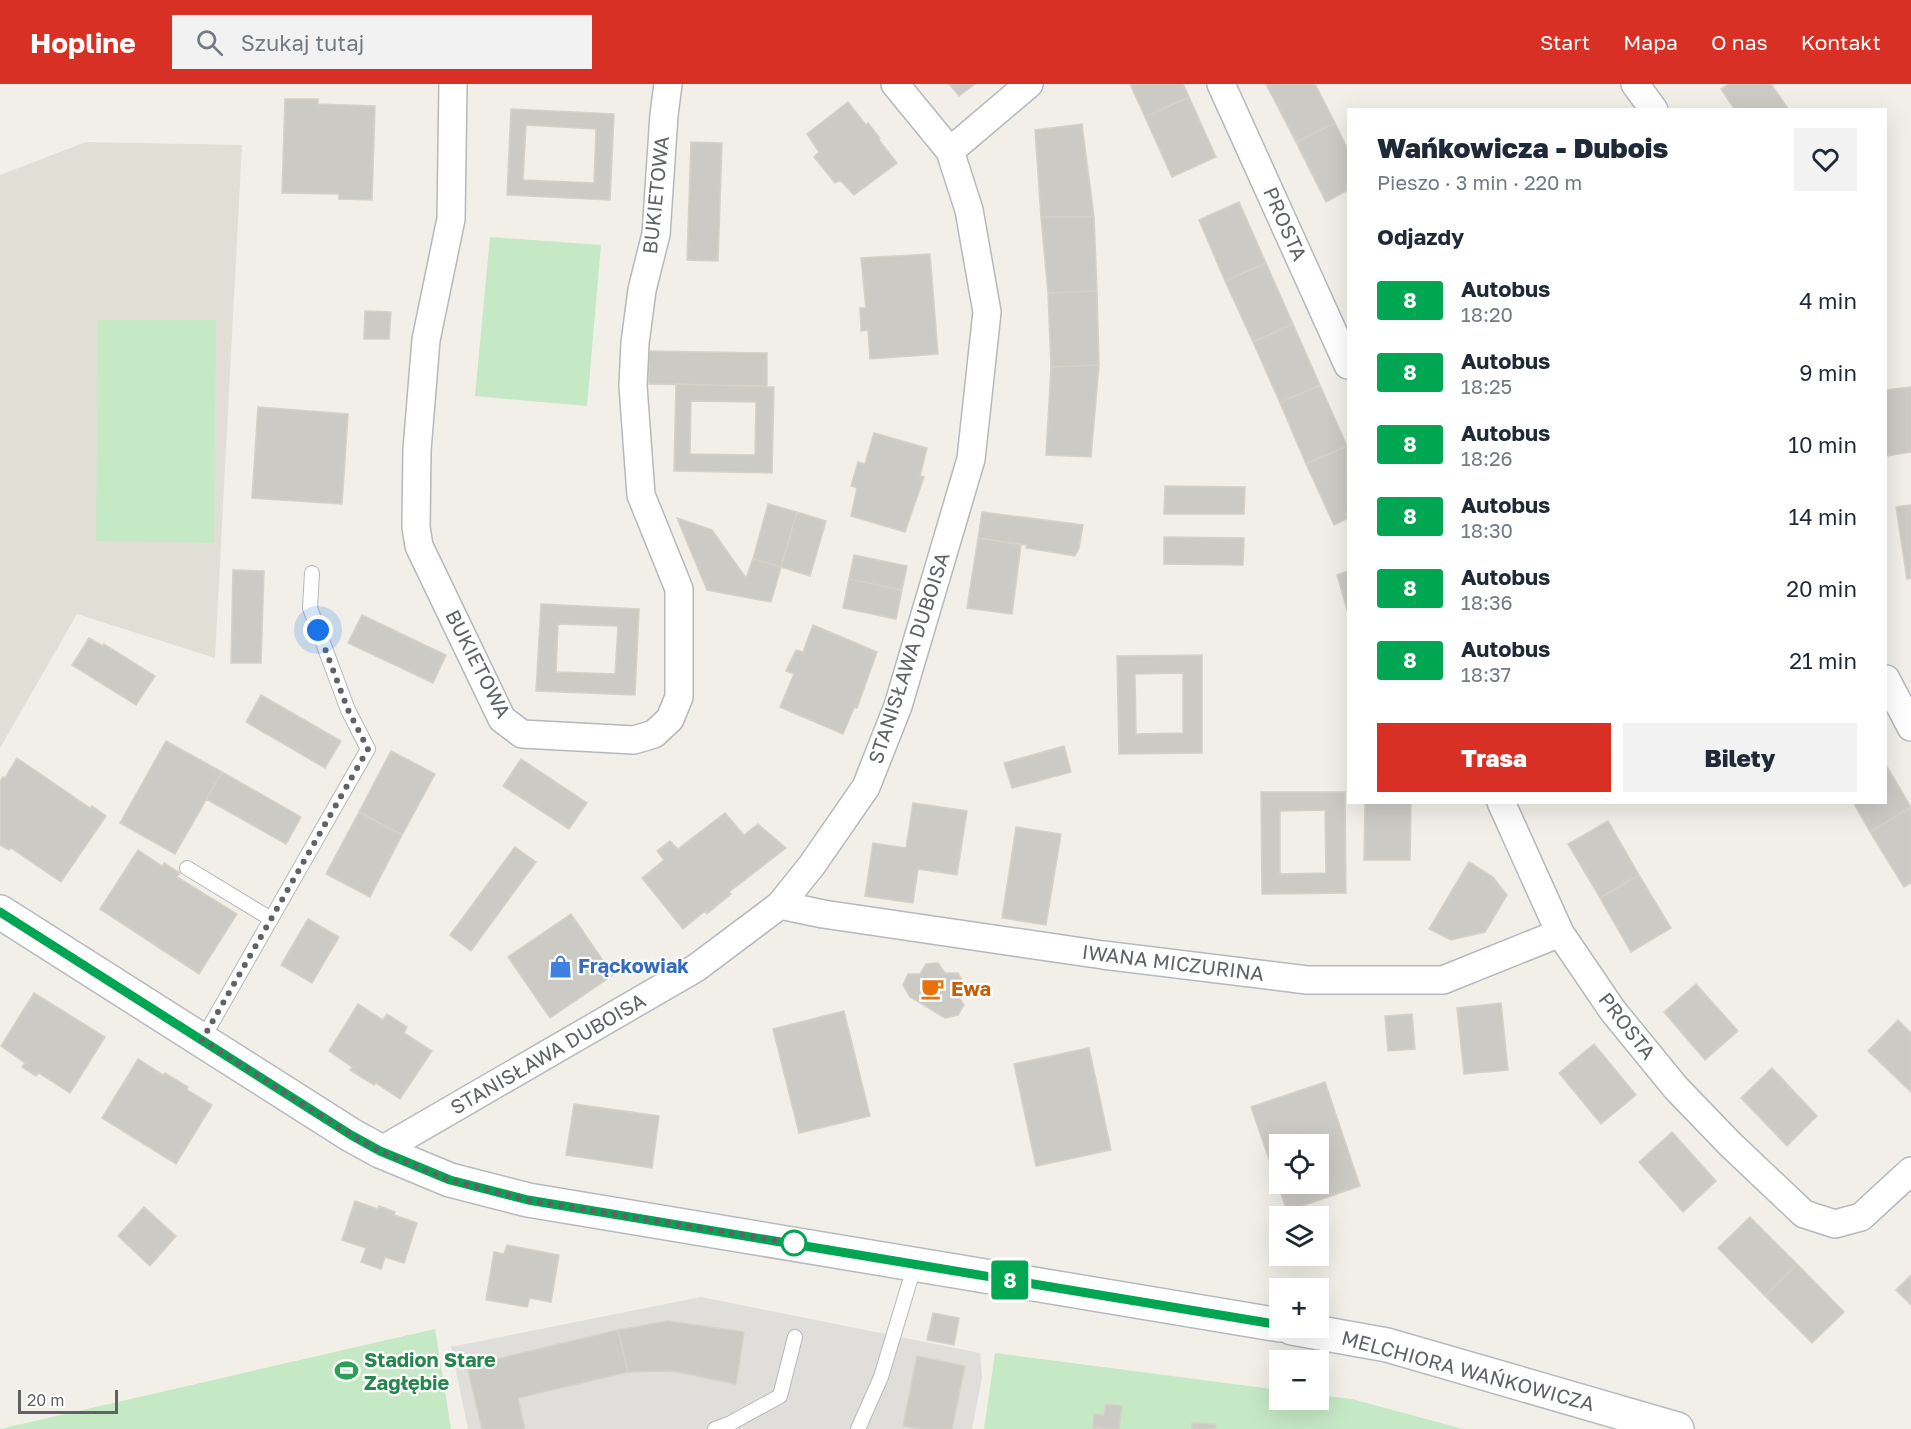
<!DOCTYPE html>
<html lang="pl">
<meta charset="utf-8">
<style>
:root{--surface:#fff;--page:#f2f2f3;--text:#1f2937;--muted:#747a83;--accent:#d93025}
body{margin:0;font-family:"Golos Text",sans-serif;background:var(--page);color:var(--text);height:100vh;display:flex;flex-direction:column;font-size:22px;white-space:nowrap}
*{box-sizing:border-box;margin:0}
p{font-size:20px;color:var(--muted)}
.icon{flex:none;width:33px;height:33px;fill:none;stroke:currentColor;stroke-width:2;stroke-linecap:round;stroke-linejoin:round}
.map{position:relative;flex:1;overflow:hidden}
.panel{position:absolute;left:1347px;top:24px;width:540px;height:696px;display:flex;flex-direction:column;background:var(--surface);border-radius:0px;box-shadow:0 6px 24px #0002}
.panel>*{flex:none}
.badge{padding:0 12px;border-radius:4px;font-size:21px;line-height:39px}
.buttons{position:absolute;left:1269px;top:1050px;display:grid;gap:12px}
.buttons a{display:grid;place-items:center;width:60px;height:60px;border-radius:0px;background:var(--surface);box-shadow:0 6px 24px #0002;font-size:30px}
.scale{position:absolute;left:18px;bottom:15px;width:100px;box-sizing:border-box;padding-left:6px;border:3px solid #5f6368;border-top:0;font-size:16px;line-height:21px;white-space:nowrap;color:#5f6368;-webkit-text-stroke:4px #fff;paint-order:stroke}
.you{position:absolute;width:30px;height:30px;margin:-15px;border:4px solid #fff;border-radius:50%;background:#1a73e8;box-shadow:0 0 0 9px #1a73e833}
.map>.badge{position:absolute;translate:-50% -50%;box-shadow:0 0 0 3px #fff}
h2{padding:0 30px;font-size:22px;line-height:54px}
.round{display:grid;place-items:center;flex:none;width:63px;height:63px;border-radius:0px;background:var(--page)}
.summary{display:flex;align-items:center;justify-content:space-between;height:102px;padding:0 30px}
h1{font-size:28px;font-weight:800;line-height:45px}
.cta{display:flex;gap:12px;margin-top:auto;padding:12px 30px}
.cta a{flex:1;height:69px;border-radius:0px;background:var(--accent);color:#fff;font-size:24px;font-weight:800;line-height:69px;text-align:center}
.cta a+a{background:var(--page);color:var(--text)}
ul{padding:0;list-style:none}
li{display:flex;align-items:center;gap:18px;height:72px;padding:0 30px}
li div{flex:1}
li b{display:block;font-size:22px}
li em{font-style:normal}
li .badge{min-width:66px;font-weight:700;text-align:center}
header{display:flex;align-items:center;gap:36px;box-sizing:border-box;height:84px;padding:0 30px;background:var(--accent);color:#fff}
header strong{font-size:28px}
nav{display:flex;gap:33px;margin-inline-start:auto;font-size:21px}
.search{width:420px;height:54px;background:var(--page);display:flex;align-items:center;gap:15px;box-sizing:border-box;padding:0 21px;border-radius:0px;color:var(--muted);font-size:22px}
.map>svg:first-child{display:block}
.industrial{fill:#e0deda}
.education{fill:#e1ded6}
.green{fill:#c5e8c5}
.building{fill:#cccac5;stroke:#d6d1c6;stroke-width:1.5;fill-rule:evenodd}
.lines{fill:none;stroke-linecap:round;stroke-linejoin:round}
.lane-casing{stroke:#b5b8bc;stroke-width:16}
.street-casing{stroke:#b5b8bc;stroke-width:30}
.secondary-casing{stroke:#b6babf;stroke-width:36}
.lane{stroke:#fff;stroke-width:14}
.street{stroke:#fff;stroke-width:27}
.secondary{stroke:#fff;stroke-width:33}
.line-casing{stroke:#fff;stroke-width:14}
.line{stroke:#00a651;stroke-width:9}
.walk{stroke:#5f6368;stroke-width:6;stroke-dasharray:0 10.8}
.stop-dot{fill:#fff;stroke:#00a651;stroke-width:3}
.labels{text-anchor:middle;stroke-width:4.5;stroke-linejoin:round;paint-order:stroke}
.street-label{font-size:20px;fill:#5f6368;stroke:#fff}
.shop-label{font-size:20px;font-weight:bold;fill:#366cbe;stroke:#fff;text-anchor:start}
.food-label{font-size:20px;font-weight:bold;fill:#c56008;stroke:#fff;text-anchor:start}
.leisure-label{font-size:20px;font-weight:bold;fill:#27864d;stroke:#fff;text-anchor:start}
</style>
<header>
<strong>Hopline</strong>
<div class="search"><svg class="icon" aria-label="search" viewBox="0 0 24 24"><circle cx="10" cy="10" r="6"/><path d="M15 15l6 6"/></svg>Szukaj tutaj</div>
<nav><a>Start</a><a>Mapa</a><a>O nas</a><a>Kontakt</a></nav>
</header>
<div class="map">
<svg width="1911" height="1345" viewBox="0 0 1911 1345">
<rect width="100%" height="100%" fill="#f1efe8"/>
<path class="industrial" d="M701,1213L980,1269L982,1294L972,1345H468L451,1263Z"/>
<path class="education" d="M86,58L242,61L215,574L77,530L0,664V91Z"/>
<path class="green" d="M490,153L601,161L587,322L475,312Z
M98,236H216L214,459L96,457Z
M435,1245L451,1345H0Z
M995,1269L1279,1306L1280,1316H1318L1319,1311L1352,1315L1463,1345H984Z"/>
<path class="building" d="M949,0H975L959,12Z
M1130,0H1183L1189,13L1145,33Z
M1266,0H1315L1335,39L1296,58Z
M1729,0H1771L1789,26H1735L1721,5Z
M1189,13L1216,73L1172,93L1145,33Z
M285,15H318V20L375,22L372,116L339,115V110L282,109Z
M848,18L866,41L868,39L880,54L879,56L897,79L854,111L840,96L835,99L814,73L819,68L807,50Z
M511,25L614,30L610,116L507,111Z
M1335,39L1348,66V106L1326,118L1296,58Z
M1082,40L1094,133H1041L1035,46Z
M526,41L596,45L594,99L523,96Z
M691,58L722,59L718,177L687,176Z
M1239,118L1266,179L1225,197L1199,136Z
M1041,133H1094L1097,207L1048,209Z
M930,170L938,270L870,275L868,246L861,247V243L860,224H866L861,174Z
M1266,179L1293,240L1253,258L1225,197Z
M1097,207L1099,281L1051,283L1048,209Z
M365,227L391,228L389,255H364Z
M1293,240L1320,301L1280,319L1253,258Z
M649,267L767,269V302L649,300Z
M1099,281L1091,373L1046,371L1051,283Z
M676,300L774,303L772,389L674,387Z
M1320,301L1347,362L1306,380L1280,319Z
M1911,303V368L1886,372V306Z
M691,317L756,318L755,371L690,370Z
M258,323L348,330L342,420L252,414Z
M874,349L927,364L920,392L924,393L905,448L851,432L857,404L851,402L858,378L865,380Z
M1347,362L1348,434L1334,441L1306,380Z
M1165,402L1245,403L1244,430H1164Z
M768,420L797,428L781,483L753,475Z
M1911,421V494L1907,495L1896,423Z
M797,428L826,437L810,492L781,483Z
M982,428L1083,441L1079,464L1075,472L1026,464L1027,461L978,454Z
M677,434L712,446L746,494L753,475L781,483L771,518L707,506Z
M1164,453L1244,454L1243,481L1164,480Z
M978,454L1021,461L1012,530L967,524Z
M854,471L907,482L902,506L849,495Z
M233,486L264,487L261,579H231Z
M1348,487V529L1337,491Z
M849,495L902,506L896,535L843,524Z
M541,520L639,525L635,611L536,607Z
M362,531L446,571L433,599L348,559Z
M558,540L618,542L615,590L556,588Z
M813,541L877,568L857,624H854L843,650L780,623L794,590L786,587L796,566L803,568Z
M89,554L103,562L104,560L155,592L136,621L72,581Z
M1202,571V669L1119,670L1117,572Z
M1183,589V649L1136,650L1135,590Z
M261,611L341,657L325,684L246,638Z
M166,657L222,688L175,770L120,739Z
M1064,662L1071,688L1012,704L1004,679Z
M391,667L435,690L402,751L359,728Z
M17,674L90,724L92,722L106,732L61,798L11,764L9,766L0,761V697L3,693L5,694Z
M521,675L587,719L569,745L503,702Z
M1886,681L1911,723L1870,748L1853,718H1886Z
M222,688L301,733L286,760L206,715Z
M1261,708H1345L1346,809L1262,810Z
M1365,718H1411L1410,776H1364Z
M913,719L967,727L957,791L918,785L913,819L865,812L873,759L906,764Z
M1911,723V799L1904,803L1870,748Z
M1325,726L1326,789L1280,790V727Z
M359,728L402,751L370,813L326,790Z
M725,729L744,751L758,740L786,764L729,808L731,810L707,830L705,827L683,845L642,794L664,776L657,767L670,757L678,765Z
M1608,737L1639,791L1600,814L1568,760Z
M1016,743L1061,750L1046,841L1002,834Z
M515,763L536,778L471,867L450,851Z
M138,766L162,782L164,779L180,789L177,793L237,830L199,890L100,825Z
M1469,778L1493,793L1507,811L1485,848L1451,856L1429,845Z
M1639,791L1671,844L1631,868L1600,814Z
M571,830L613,891L550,934L508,873Z
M308,835L339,853L312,899L281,881Z
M938,879L945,889H958L964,899L957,910L964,921L958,931L945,934L910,913L903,901L908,890H920L926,880Z
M1696,900L1738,947L1705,976L1664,928Z
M34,909L105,953L70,1009L39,989L36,992L22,983L25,979L1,962Z
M1501,919L1508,986L1464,990L1457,924Z
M358,920L383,936L387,930L407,943L404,949L432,967L400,1015L376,999L374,1001L350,986L352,983L329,967Z
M844,927L870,1032L799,1049L773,945Z
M1412,930L1415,965L1388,967L1385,932Z
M1898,936L1911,949V1008L1868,967Z
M1594,960L1636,1011L1601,1040L1559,989Z
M1089,964L1111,1066L1036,1082L1014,980Z
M138,975L163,991L165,989L188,1003L187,1006L212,1021L176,1080L102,1034Z
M1772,984L1817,1032L1787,1062L1741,1014Z
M1325,998L1360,1102L1287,1127L1251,1023ZM1280,1060H1318V1100H1280Z
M574,1020L659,1032L652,1084L566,1071Z
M1672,1048L1716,1097L1683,1128L1639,1078Z
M355,1117L378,1125L379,1122L395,1128L394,1131L417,1139L404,1179L385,1173L381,1185L361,1178L366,1164L342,1156Z
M144,1123L176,1152L150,1182L118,1152Z
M1750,1133L1797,1180L1765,1212L1718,1164Z
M507,1161L559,1171L551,1218L530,1214L527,1223L486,1216L494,1168L504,1170Z
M1797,1180L1844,1228L1812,1259L1765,1212Z
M1911,1191V1221L1896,1206Z
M933,1229L959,1234L954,1261L927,1256Z
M668,1237L744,1248L736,1300L673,1287L628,1288L618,1246Z
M618,1246L628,1288L518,1314L525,1345H482L467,1282Z
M917,1272L965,1282L952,1345H920L903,1342Z
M1106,1320L1122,1322L1119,1345L1093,1344L1094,1330L1104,1331Z
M1192,1339L1216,1340L1215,1345H1192Z"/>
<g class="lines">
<defs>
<path id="lane" d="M187,784L271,835
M202,956L368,665L348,626L310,524L312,489
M715,1345L731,1339L780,1312L795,1253
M858,1345L881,1293L915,1180"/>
<path id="street" d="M453,0L451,135L426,256L417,366L416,443L419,462L502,635L522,650L634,656L654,650L670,635L679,613V505L641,411L633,302L635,259L642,206L656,150L664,31L668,0
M1221,0L1348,281
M1635,0L1654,26
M950,67L1029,0
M1886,595L1911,643
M1501,718L1560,849L1613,927L1676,1004L1730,1060L1804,1130L1835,1140L1861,1133L1911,1087
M780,821L823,830L1103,871L1307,896H1443L1560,849
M380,1067L696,884L780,821L812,781L866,703L898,622L971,375L987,228L969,126L950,67L895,0"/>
<path id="secondary" d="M0,828L351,1051L380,1067L450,1096L528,1116L1280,1241
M1292,1244L1387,1261L1677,1345"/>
</defs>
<use href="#lane" class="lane-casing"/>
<use href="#street" class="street-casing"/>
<use href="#secondary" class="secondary-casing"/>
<use href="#lane" class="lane"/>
<use href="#street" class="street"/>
<use href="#secondary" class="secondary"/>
</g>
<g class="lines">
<defs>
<path id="line" d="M0,828L351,1051L380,1067L450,1096L528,1116L1280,1241"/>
</defs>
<use href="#line" class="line-casing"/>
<use href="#line" class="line"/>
<path class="walk" d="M318,546L348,626L368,665L202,956L351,1051L380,1067L450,1096L528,1116L797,1160L794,1159"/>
</g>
<defs>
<symbol id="shop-bare" viewBox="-9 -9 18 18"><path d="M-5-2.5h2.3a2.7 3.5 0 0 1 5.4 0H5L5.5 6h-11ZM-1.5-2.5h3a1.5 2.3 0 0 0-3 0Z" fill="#3f7fe0" stroke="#fff" stroke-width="2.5" paint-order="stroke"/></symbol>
<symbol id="cafe-bare" viewBox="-9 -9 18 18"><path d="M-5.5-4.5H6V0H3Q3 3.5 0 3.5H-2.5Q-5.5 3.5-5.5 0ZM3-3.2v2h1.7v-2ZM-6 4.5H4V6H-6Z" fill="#e8710a" stroke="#fff" stroke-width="2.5" paint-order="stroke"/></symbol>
<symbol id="stadium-bare" viewBox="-9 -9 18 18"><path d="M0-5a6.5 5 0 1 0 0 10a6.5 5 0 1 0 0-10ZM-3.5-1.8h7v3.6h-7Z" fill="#2e9e5b" stroke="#fff" stroke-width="2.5" paint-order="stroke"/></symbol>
</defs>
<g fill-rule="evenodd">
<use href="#shop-bare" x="544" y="866" width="33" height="33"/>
<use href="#cafe-bare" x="916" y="888" width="33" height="33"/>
<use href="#stadium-bare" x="330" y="1270" width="33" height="33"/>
</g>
<circle class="stop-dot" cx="794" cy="1159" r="12"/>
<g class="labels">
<g class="street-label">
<text transform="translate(656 111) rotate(-84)" y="7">BUKIETOWA</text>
<text transform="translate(1285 140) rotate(66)" y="7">PROSTA</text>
<text transform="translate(909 574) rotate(-72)" y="7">STANISŁAWA DUBOISA</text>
<text transform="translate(478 580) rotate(63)" y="7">BUKIETOWA</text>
<text transform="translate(1173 879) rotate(7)" y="7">IWANA MICZURINA</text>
<text transform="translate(1627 942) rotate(52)" y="7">PROSTA</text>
<text transform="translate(548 970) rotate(-30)" y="7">STANISŁAWA DUBOISA</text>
<text transform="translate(1468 1287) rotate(15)" y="7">MELCHIORA WAŃKOWICZA</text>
</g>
<g class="shop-label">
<text x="578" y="889">Frąckowiak</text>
</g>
<g class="food-label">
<text x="951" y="912">Ewa</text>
</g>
<g class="leisure-label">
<text x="364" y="1283">Stadion Stare<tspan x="364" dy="23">Zagłębie</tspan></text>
</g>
</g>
</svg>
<div class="buttons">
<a><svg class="icon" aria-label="locate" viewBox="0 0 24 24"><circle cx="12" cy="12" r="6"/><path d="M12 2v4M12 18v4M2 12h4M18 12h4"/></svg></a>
<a><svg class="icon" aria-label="layers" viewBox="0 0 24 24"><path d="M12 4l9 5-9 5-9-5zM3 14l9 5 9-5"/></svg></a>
<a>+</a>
<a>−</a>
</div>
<div class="scale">20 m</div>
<div class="you" style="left:318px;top:546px"></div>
<b class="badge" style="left:1010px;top:1196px;background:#00a651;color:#fff">8</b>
<section class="panel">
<div class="summary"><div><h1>Wańkowicza - Dubois</h1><p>Pieszo · 3 min · 220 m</p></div><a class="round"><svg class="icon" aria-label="heart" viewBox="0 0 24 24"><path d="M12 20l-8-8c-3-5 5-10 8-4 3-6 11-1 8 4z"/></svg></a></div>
<h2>Odjazdy</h2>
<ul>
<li><span class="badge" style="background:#00a651;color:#fff">8</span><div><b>Autobus</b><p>18:20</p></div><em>4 min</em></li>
<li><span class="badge" style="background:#00a651;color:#fff">8</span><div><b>Autobus</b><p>18:25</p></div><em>9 min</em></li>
<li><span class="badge" style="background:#00a651;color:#fff">8</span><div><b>Autobus</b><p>18:26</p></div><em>10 min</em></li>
<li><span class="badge" style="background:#00a651;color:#fff">8</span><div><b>Autobus</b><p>18:30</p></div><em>14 min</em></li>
<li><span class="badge" style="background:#00a651;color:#fff">8</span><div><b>Autobus</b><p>18:36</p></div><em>20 min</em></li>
<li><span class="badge" style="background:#00a651;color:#fff">8</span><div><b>Autobus</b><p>18:37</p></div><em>21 min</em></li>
</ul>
<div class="cta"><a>Trasa</a><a>Bilety</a></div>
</section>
</div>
